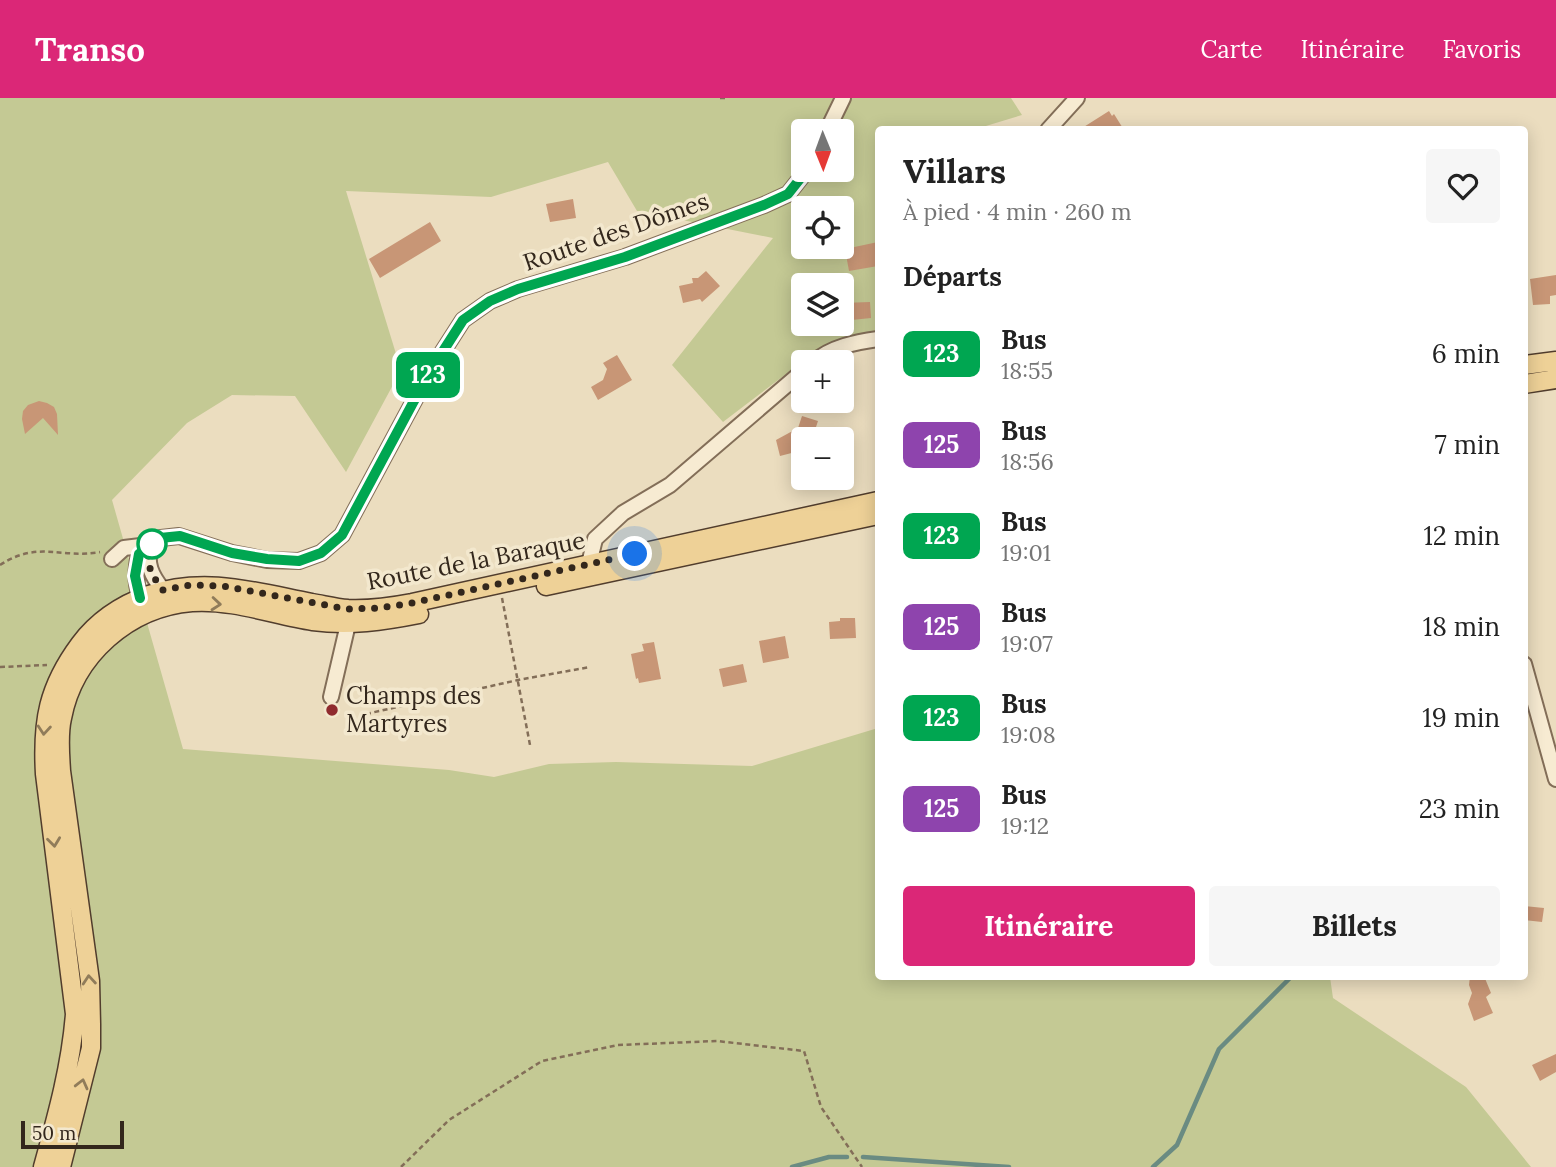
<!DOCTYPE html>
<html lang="fr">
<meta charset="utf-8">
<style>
:root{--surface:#fff;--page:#f6f6f6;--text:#222;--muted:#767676;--accent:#db2777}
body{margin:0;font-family:Lora,serif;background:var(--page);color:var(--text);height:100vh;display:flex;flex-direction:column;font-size:26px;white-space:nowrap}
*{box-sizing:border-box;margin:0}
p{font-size:23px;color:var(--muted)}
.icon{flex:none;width:38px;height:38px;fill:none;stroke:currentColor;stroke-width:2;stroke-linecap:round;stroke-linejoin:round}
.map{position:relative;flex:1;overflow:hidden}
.drawer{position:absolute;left:875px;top:28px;width:653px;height:854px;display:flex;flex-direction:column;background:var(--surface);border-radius:7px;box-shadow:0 4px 18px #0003}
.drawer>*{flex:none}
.badge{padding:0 14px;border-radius:10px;font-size:24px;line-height:46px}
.needle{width:46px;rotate:179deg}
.fabs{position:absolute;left:791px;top:21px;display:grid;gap:14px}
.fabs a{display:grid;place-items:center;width:63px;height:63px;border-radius:7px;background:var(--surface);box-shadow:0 4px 18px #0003;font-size:35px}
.scale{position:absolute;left:21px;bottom:18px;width:103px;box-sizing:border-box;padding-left:7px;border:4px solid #33271c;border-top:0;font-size:19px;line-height:24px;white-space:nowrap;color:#33271c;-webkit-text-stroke:5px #f3e8ce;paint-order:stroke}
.you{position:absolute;width:35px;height:35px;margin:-18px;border:5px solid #fff;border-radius:50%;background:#1a73e8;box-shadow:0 0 0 10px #1a73e833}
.map>.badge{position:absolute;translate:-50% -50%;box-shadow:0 0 0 4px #fff}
h2{padding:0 28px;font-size:26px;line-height:63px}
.round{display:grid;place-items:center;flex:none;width:74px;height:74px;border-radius:7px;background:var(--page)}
.headline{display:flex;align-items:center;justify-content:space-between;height:119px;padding:0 28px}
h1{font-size:33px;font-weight:800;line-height:52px}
.button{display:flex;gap:14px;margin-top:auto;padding:14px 28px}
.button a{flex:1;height:80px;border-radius:7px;background:var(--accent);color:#fff;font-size:28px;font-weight:800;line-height:80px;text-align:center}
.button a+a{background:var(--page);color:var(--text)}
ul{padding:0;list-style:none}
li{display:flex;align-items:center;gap:21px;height:91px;padding:0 28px}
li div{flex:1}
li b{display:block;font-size:26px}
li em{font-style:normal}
li .badge{min-width:77px;font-weight:700;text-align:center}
header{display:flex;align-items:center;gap:42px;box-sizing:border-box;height:98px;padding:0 35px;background:var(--accent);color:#fff}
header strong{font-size:33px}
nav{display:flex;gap:38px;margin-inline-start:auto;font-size:24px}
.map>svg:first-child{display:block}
.green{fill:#c4c994;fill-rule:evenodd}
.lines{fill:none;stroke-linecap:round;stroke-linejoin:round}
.stream{stroke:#6a8b82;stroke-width:4.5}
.building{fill:#c89676}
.minor-casing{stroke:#836e58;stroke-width:18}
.major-casing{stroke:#513d2d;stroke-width:21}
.path{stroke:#836e58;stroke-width:2.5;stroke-dasharray:5 3.5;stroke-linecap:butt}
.minor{stroke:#f7ebd2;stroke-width:14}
.major{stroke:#eed197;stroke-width:18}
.oneway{stroke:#907c5a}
.line-casing{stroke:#fff;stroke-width:16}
.line{stroke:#00a651;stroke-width:10}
.walk{stroke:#33271c;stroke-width:7;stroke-dasharray:0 12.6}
.stop-dot{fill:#fff;stroke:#00a651;stroke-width:3.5}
.poi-dot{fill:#902b2e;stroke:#f3e8ce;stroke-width:2.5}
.labels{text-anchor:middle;stroke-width:7;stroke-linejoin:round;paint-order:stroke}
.street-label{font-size:24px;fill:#33271c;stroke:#f3e8ce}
.poi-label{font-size:24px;fill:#33271c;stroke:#f3e8ce;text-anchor:start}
</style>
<header>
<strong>Transo</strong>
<nav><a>Carte</a><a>Itinéraire</a><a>Favoris</a></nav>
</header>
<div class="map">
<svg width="1556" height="1069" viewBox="0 0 1556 1069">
<rect width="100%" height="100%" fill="#ebddbf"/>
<path class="green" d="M0,0H1011L1022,17L976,31L878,32V77L875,79L878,86V235L823,248L723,324L672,267L773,140L637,113L608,64L491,99L346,93L401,272L346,374L295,298L232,297L187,325L112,402L183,651L449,672L494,679L549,666L616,664L752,668L878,630V878L1330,879L1333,900L1466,989L1531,1069H0ZM803,33H842V72H803ZM803,110H842V149H803ZM803,187H842V226H803Z"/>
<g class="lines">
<path class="stream" d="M863,1059L1009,1069
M792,1069L829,1059H847
M1153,1069L1177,1047L1219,951L1292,878"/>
</g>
<path class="building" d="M1109,13L1112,18L1114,16L1124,32H1079Z
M573,101L576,120L550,124L546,106Z
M430,124L441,143L380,180L369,161Z
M878,144V168L849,173L845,151Z
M706,173L720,188L702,204L700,201L683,205L679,188L693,185L692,180H698Z
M1556,177V197L1550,198V206L1533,207L1530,181Z
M870,204L871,220L842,223V205Z
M617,257L632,282L598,302L591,289L603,282L607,271L603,265Z
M39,303L47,305L54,309L57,316L58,337L43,320L25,336L22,321L23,313L28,307Z
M802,318L818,323L812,341H803V352L780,358L776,342L798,330Z
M840,520H855L856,540L830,541L829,524L840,523Z
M785,538L789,560L763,565L759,543Z
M654,544L661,581L639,585L638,580L636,581L631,556L644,553L642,546Z
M743,566L747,584L723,589L719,571Z
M1524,808L1544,810L1542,824L1524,822Z
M1470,878H1484L1491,895L1486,899L1493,915L1474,923L1468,906L1472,895L1469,887Z
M1556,956V974L1540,983L1532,967Z"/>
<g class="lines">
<defs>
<path id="minor" d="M1048,32L1077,0
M827,33L843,0
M814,264C831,249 856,244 878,241
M150,447C146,466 151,477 163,492L157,497
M112,461L124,450L149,447
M591,474L589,466L595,441L623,415L670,387L803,273
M146,506H143C135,488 135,475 139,456L161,440L179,438L232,455L267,462L299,463L321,455L342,437L429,275L463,222L490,203L518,191L625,159L764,107L788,96L807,72
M1524,566L1556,681
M331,599L348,526"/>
<path id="major" d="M1524,267L1556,263
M1524,286L1556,281
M546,488L878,417
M43,1069C57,1018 71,968 75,916L45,676C42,623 48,589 80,546C98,522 121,507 149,497C205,478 255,494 312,505C324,507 336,510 348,511C370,512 391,509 412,505L878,403
M61,1069L91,950V926L90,883L61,673C60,655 58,637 62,620C74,557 129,509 192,504C232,501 274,517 313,523C349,528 384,523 419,516"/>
</defs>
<use href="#minor" class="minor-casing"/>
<use href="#major" class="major-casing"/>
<path class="path" d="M720,0H725
M0,467C39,442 59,461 100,454
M502,500L530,647
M0,569L47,567
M366,616L518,582L590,569
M401,1069L449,1022L542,963L618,947L717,943L804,953L821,1009L862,1069"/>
<use href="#minor" class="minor"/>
<use href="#major" class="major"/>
</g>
<defs><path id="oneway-chevron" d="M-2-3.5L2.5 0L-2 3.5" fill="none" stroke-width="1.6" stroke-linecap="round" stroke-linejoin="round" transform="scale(1.75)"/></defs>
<g class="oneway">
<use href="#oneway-chevron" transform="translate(216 506) rotate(5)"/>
<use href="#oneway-chevron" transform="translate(44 632) rotate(95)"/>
<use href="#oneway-chevron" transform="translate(54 744) rotate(83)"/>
<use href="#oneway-chevron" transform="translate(89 882) rotate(-95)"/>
<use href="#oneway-chevron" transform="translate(82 986) rotate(-76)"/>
</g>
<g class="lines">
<defs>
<path id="line" d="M140,500L135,478L139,456L160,440L180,438L232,455L267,461L299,463L321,455L342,437L429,275L463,222L490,203L518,191L625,159L764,107L788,96L807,72"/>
</defs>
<use href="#line" class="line-casing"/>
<use href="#line" class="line"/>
<path class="walk" d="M152,446C143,463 152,478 163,492L191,487L223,488L347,511L379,510L412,505L635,456"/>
</g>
<circle class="stop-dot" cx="152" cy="446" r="14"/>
<circle class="poi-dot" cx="332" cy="612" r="7"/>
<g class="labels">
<g class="street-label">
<text transform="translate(616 134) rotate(-19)" y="8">Route des Dômes</text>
<text transform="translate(476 463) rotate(-11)" y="8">Route de la Baraque</text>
</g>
<g class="poi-label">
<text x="346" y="606">Champs des<tspan x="346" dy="28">Martyres</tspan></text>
</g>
</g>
</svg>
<div class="fabs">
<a><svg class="needle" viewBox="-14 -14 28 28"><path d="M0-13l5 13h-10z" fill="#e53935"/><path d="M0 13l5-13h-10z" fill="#767676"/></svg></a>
<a><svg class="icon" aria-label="locate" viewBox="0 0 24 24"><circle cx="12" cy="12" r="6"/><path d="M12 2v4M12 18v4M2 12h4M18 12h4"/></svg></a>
<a><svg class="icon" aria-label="layers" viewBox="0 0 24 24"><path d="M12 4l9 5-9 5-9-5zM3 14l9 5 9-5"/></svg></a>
<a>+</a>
<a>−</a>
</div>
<div class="scale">50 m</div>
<div class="you" style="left:635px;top:456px"></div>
<b class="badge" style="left:428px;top:277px;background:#00a651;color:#fff">123</b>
<section class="drawer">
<div class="headline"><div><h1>Villars</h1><p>À pied · 4 min · 260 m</p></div><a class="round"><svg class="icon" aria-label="heart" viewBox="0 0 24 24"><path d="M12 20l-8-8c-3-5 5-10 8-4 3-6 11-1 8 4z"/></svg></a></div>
<h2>Départs</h2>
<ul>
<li><span class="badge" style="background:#00a651;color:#fff">123</span><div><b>Bus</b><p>18:55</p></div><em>6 min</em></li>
<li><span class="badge" style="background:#8e44ad;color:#fff">125</span><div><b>Bus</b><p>18:56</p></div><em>7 min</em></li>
<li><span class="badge" style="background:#00a651;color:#fff">123</span><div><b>Bus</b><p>19:01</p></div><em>12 min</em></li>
<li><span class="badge" style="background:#8e44ad;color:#fff">125</span><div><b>Bus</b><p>19:07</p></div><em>18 min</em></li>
<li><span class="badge" style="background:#00a651;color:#fff">123</span><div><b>Bus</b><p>19:08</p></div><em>19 min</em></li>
<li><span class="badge" style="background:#8e44ad;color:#fff">125</span><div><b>Bus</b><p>19:12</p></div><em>23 min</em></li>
</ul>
<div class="button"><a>Itinéraire</a><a>Billets</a></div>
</section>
</div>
